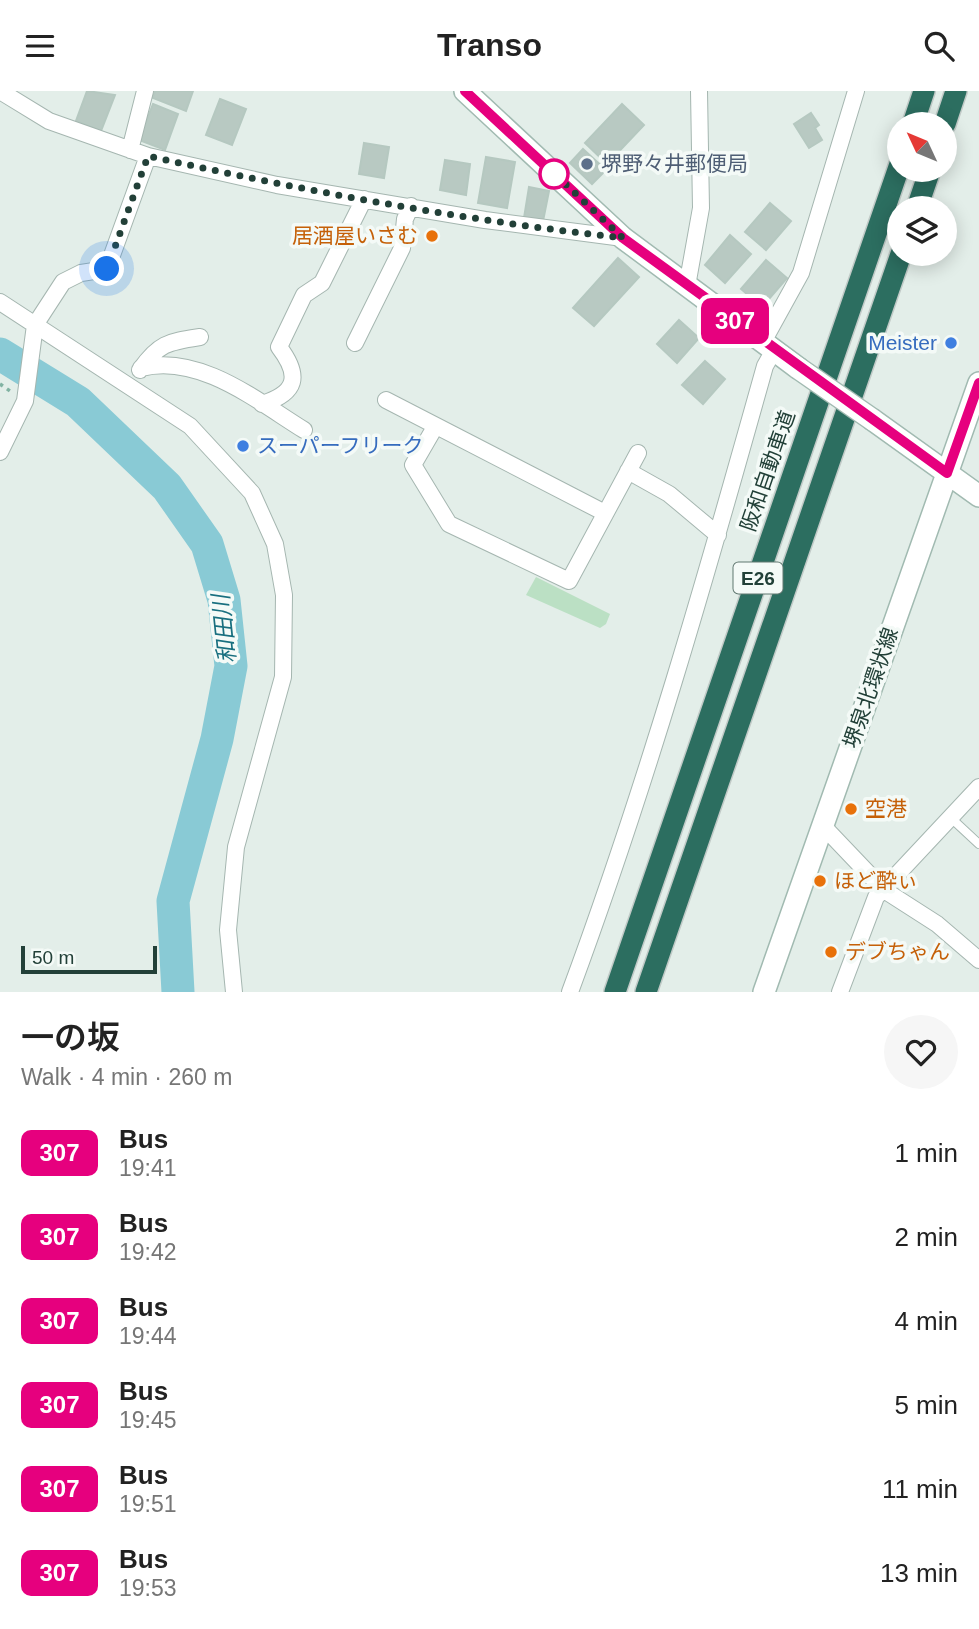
<!DOCTYPE html>
<meta charset="utf-8">
<style>
:root{--surface:#fff;--page:#f6f6f6;--text:#222;--muted:#767676}
body{margin:0;font-family:Helvetica,"Noto Sans JP",sans-serif;background:var(--page);color:var(--text);height:100vh;display:flex;flex-direction:column;font-size:26px;white-space:nowrap}
*{box-sizing:border-box;margin:0}
p{font-size:23px;color:var(--muted)}
.icon{flex:none;width:38px;height:38px;fill:none;stroke:currentColor;stroke-width:2;stroke-linecap:round;stroke-linejoin:round}
.map{position:relative;height:901px;overflow:hidden}
.panel{display:flex;flex-direction:column;background:var(--surface);flex:1}
.panel>*{flex:none}
.badge{padding:0 14px;border-radius:10px;font-size:24px;line-height:46px}
.needle{width:46px;rotate:314deg}
.fabs{position:absolute;left:887px;top:21px;display:grid;gap:14px}
.fabs a{display:grid;place-items:center;width:70px;height:70px;border-radius:50%;background:var(--surface);box-shadow:0 4px 18px #0003;font-size:35px}
.scale{position:absolute;left:21px;bottom:18px;width:136px;box-sizing:border-box;padding-left:7px;border:4px solid #224038;border-top:0;font-size:19px;line-height:24px;white-space:nowrap;color:#224038;-webkit-text-stroke:5px #f4faf7;paint-order:stroke}
.you{position:absolute;width:35px;height:35px;margin:-18px;border:5px solid #fff;border-radius:50%;background:#1a73e8;box-shadow:0 0 0 10px #1a73e833}
.map>.badge{position:absolute;translate:-50% -50%;box-shadow:0 0 0 4px #fff}
.round{display:grid;place-items:center;flex:none;width:74px;height:74px;border-radius:37px;background:var(--page)}
.overview{display:flex;align-items:center;justify-content:space-between;height:119px;padding:0 21px}
h1{font-size:33px;font-weight:600;line-height:52px}
ul{padding:0;list-style:none}
li{display:flex;align-items:center;gap:21px;height:84px;padding:0 21px}
li div{flex:1}
li b{display:block;font-size:26px}
li em{font-style:normal}
li .badge{min-width:77px;font-weight:700;text-align:center}
header{display:flex;justify-content:space-between;align-items:center;height:91px;padding:0 21px;background:var(--surface);font-size:32px;font-weight:600}
.map>svg:first-child{display:block}
.green{fill:#bbe0c4}
.lines{fill:none;stroke-linecap:round;stroke-linejoin:round}
.river{stroke:#89cad5;stroke-width:33}
.building{fill:#b8c9c2;stroke:#b5c8c0;stroke-width:2}
.service-casing{stroke:#a5b6b0;stroke-width:10}
.minor-casing{stroke:#a5b6b0;stroke-width:18}
.secondary-casing{stroke:#a1bab1;stroke-width:24}
.motorway-casing{stroke:#c1cac7;stroke-width:24}
.path{stroke:#82b3a3;stroke-width:3.5;stroke-dasharray:3.5 5;stroke-linecap:butt}
.service{stroke:#fff;stroke-width:8}
.minor{stroke:#fff;stroke-width:16}
.secondary{stroke:#fff;stroke-width:21}
.motorway{stroke:#2c6e60;stroke-width:21}
.secondary-bridge-casing{stroke:#a1bab1;stroke-width:24;stroke-linecap:butt}
.secondary-bridge{stroke:#fff;stroke-width:21}
.line-casing{stroke:#fff;stroke-width:16}
.line{stroke:#e6007e;stroke-width:10}
.walk{stroke:#224038;stroke-width:7;stroke-dasharray:0 12.6}
.service-dot{fill:#5c6f8a;stroke:#f4faf7;stroke-width:2.5}
.stop-dot{fill:#fff;stroke:#e6007e;stroke-width:3.5}
.food-dot{fill:#e8710a;stroke:#f4faf7;stroke-width:2.5}
.shop-dot{fill:#3f7fe0;stroke:#f4faf7;stroke-width:2.5}
.labels{text-anchor:middle;stroke-width:7;stroke-linejoin:round;paint-order:stroke}
.shield{fill:#f4faf7;stroke:#617871;stroke-width:2}
.shield-label{font-size:19px;font-weight:bold;fill:#224038}
.service-label{font-size:21px;fill:#4e5e75;stroke:#f4faf7;text-anchor:start}
.food-label{font-size:21px;fill:#c56008;stroke:#f4faf7;text-anchor:start}
.shop-label{font-size:21px;fill:#366cbe;stroke:#f4faf7;text-anchor:end}
.street-label{font-size:21px;fill:#224038;stroke:#f4faf7}
.water-label{font-size:23px;font-style:italic;fill:#186f7f;stroke:#f4faf7}
</style>
<header><svg class="icon" aria-label="menu" viewBox="0 0 24 24"><path d="M4 6h16M4 12h16M4 18h16"/></svg>Transo<svg class="icon" aria-label="search" viewBox="0 0 24 24"><circle cx="10" cy="10" r="6"/><path d="M15 15l6 6"/></svg></header>
<div class="map">
<svg width="979" height="901" viewBox="0 0 979 901">
<rect width="100%" height="100%" fill="#e3eee9"/>
<path class="green" d="M536,486L610,523L606,533L600,537L526,504Z"/>
<g class="lines">
<path class="river" d="M0,263L78,311L167,396L207,453L224,509L231,575L217,648L173,810L178,901"/>
</g>
<path class="building" d="M87,0L115,4L101,40L76,30Z
M155,0H193L186,20L153,7Z
M220,8L246,18L232,54L206,44Z
M153,13L178,23L165,59L139,49Z
M622,13L644,34L607,73L585,52Z
M811,22L819,34L815,37L822,49L809,57L794,33Z
M364,52L389,56L384,87L359,83Z
M583,58L606,79L592,93L570,72Z
M486,66L515,71L507,117L478,112Z
M445,69L470,73L466,104L440,99Z
M529,96L549,100L543,130L524,127Z
M770,112L791,130L766,159L745,141Z
M730,144L751,163L725,192L705,174Z
M618,167L639,186L594,235L573,217Z
M766,169L787,187L762,216L741,198Z
M679,229L699,247L677,272L657,253Z
M705,270L725,288L703,313L682,294Z"/>
<g class="lines">
<defs>
<path id="service" d="M951,727L979,753"/>
<path id="minor" d="M0,0L49,30L148,65L277,94L485,129L623,147
M130,59L145,0
M687,195L701,117L699,0
M0,211L190,335L252,402L275,453L284,504L283,586L236,756L228,839L234,901
M763,251L801,182L856,0
M355,252L402,157L405,128L411,115
M141,277C199,262 257,310 304,339
M140,279C159,252 168,251 200,246
M386,309L605,422
M262,313C297,302 301,285 279,256L304,204L322,192L364,108
M435,336L413,374L449,433L569,490L638,362
M0,361L25,310L35,234L63,191L81,182L107,178L148,65
M628,380L669,403L718,444
M823,735L884,799L937,833L979,869
M570,901C646,696 706,486 765,275L774,259
M840,901L876,806L979,696"/>
<path id="secondary" d="M465,0L623,147L798,277
M873,329L979,405
M764,901L979,292"/>
<path id="motorway" d="M913,33L924,0
M945,33L956,0
M917,117L930,79
M615,901L900,73
M646,901L901,163"/>
</defs>
<use href="#service" class="service-casing"/>
<use href="#minor" class="minor-casing"/>
<use href="#secondary" class="secondary-casing"/>
<use href="#motorway" class="motorway-casing"/>
<path class="path" d="M0,293L10,300"/>
<use href="#service" class="service"/>
<use href="#minor" class="minor"/>
<use href="#secondary" class="secondary"/>
<use href="#motorway" class="motorway"/>
<defs>
<path id="secondary-bridge" d="M798,277L873,329"/>
</defs>
<use href="#secondary-bridge" class="secondary-bridge-casing"/>
<use href="#secondary-bridge" class="secondary-bridge"/>
</g>
<g class="lines">
<defs>
<path id="line" d="M465,0L623,147L947,382L979,292"/>
</defs>
<use href="#line" class="line-casing"/>
<use href="#line" class="line"/>
<path class="walk" d="M107,178L148,65C305,100 463,129 623,147L546,75L554,83"/>
</g>
<circle class="service-dot" cx="587" cy="73" r="7"/>
<circle class="stop-dot" cx="554" cy="83" r="14"/>
<g class="food-dot">
<circle cx="432" cy="145" r="7"/>
<circle cx="851" cy="718" r="7"/>
<circle cx="820" cy="790" r="7"/>
<circle cx="831" cy="861" r="7"/>
</g>
<g class="shop-dot">
<circle cx="951" cy="252" r="7"/>
<circle cx="243" cy="355" r="7"/>
</g>
<g class="labels">
<rect class="shield" x="733.5" y="471.5" width="49" height="31" rx="5"/>
<g class="shield-label">
<text x="758" y="494">E26</text>
</g>
<g class="service-label">
<text x="601" y="80">堺野々井郵便局</text>
</g>
<g class="food-label">
<text x="418" y="152" text-anchor="end">居酒屋いさむ</text>
<text x="865" y="725">空港</text>
<text x="834" y="797">ほど酔ぃ</text>
<text x="845" y="868">デブちゃん</text>
</g>
<g class="shop-label">
<text x="937" y="259">Meister</text>
<text x="257" y="362" text-anchor="start">スーパーフリーク</text>
</g>
<g class="street-label">
<text transform="translate(768 380) rotate(-71)" y="7">阪和自動車道</text>
<text transform="translate(871 597) rotate(-71)" y="7">堺泉北環状線</text>
</g>
<g class="water-label">
<text transform="translate(224 538) rotate(-96)" y="8">和田川</text>
</g>
</g>
</svg>
<div class="fabs">
<a><svg class="needle" viewBox="-14 -14 28 28"><path d="M0-13l5 13h-10z" fill="#e53935"/><path d="M0 13l5-13h-10z" fill="#767676"/></svg></a>
<a><svg class="icon" aria-label="layers" viewBox="0 0 24 24"><path d="M12 4l9 5-9 5-9-5zM3 14l9 5 9-5"/></svg></a>
</div>
<div class="scale">50 m</div>
<div class="you" style="left:107px;top:178px"></div>
<b class="badge" style="left:735px;top:230px;background:#e6007e;color:#fff">307</b>
</div>
<section class="panel">
<div class="overview"><div><h1>一の坂</h1><p>Walk · 4 min · 260 m</p></div><a class="round"><svg class="icon" aria-label="heart" viewBox="0 0 24 24"><path d="M12 20l-8-8c-3-5 5-10 8-4 3-6 11-1 8 4z"/></svg></a></div>
<ul>
<li><span class="badge" style="background:#e6007e;color:#fff">307</span><div><b>Bus</b><p>19:41</p></div><em>1 min</em></li>
<li><span class="badge" style="background:#e6007e;color:#fff">307</span><div><b>Bus</b><p>19:42</p></div><em>2 min</em></li>
<li><span class="badge" style="background:#e6007e;color:#fff">307</span><div><b>Bus</b><p>19:44</p></div><em>4 min</em></li>
<li><span class="badge" style="background:#e6007e;color:#fff">307</span><div><b>Bus</b><p>19:45</p></div><em>5 min</em></li>
<li><span class="badge" style="background:#e6007e;color:#fff">307</span><div><b>Bus</b><p>19:51</p></div><em>11 min</em></li>
<li><span class="badge" style="background:#e6007e;color:#fff">307</span><div><b>Bus</b><p>19:53</p></div><em>13 min</em></li>
</ul>
</section>
